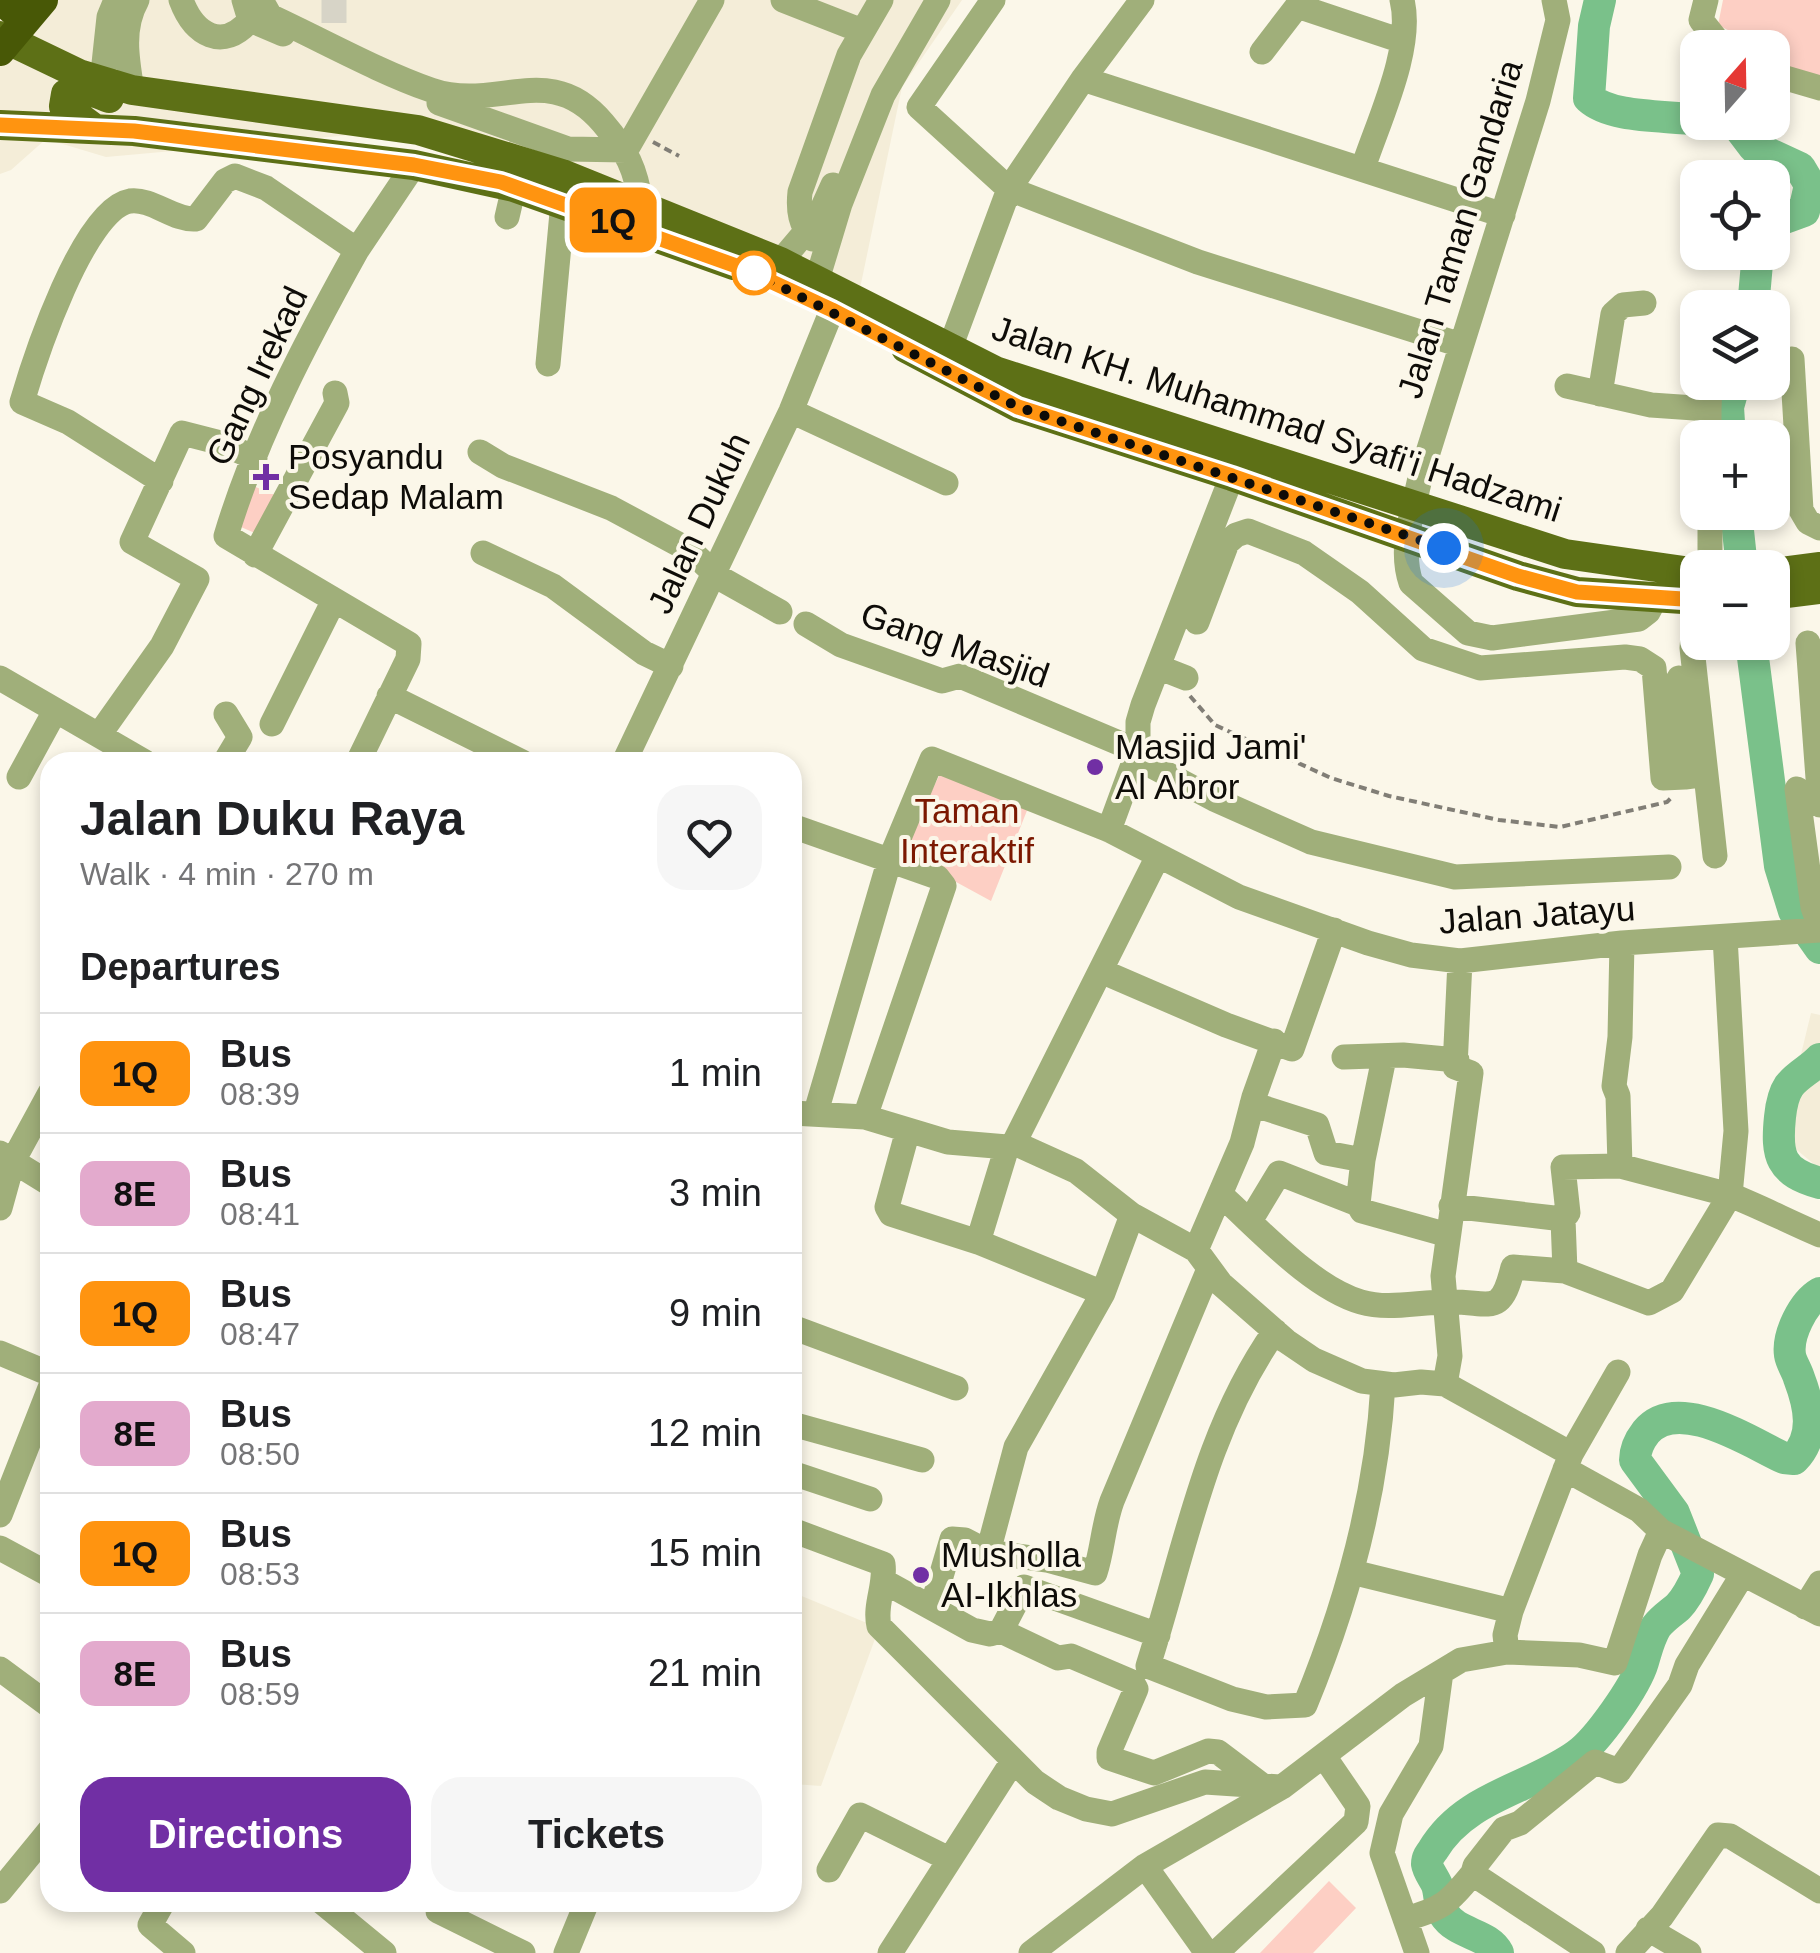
<!DOCTYPE html>
<meta charset="utf-8">
<style>
:root{--surface:#fff;--page:#f6f6f6;--text:#202124;--muted:#757577;--line:#e0e0e0;--accent:#712fa4}
body{margin:0;font-family:Arial,sans-serif;background:var(--page);color:var(--text);height:100vh;display:flex;flex-direction:column;font-size:38px;white-space:nowrap}
*{box-sizing:border-box;margin:0}
p{font-size:32px;color:var(--muted)}
.icon{flex:none;width:55px;height:55px;fill:none;stroke:currentColor;stroke-width:2;stroke-linecap:round;stroke-linejoin:round}
.map{position:relative;flex:1;overflow:hidden}
.drawer{position:absolute;left:40px;top:752px;width:762px;height:1160px;display:flex;flex-direction:column;background:var(--surface);border-radius:30px;box-shadow:0 5px 15px #0003}
.drawer>*{flex:none}
.badge{padding:0 20px;border-radius:15px;font-size:35px;line-height:65px}
.needle{width:65px;rotate:20deg}
.buttons{position:absolute;left:1680px;top:30px;display:grid;gap:20px}
.buttons a{display:grid;place-items:center;width:110px;height:110px;border-radius:20px;background:var(--surface);box-shadow:0 5px 15px #0003;font-size:50px}
.you{position:absolute;width:50px;height:50px;margin:-25px;border:8px solid #fff;border-radius:50%;background:#1a73e8;box-shadow:0 0 0 15px #1a73e833}
.map>.badge{position:absolute;translate:-50% -50%;box-shadow:0 0 0 5px #fff}
h2{padding:0 40px;font-size:38px;line-height:90px}
.round{display:grid;place-items:center;flex:none;width:105px;height:105px;border-radius:30px;background:var(--page)}
.overview{display:flex;align-items:center;justify-content:space-between;height:170px;padding:0 40px}
h1{font-size:48px;font-weight:600;line-height:75px}
.action{display:flex;gap:20px;margin-top:auto;padding:20px 40px}
.action a{flex:1;height:115px;border-radius:30px;background:var(--accent);color:#fff;font-size:40px;font-weight:600;line-height:115px;text-align:center}
.action a+a{background:var(--page);color:var(--text)}
ul{padding:0;list-style:none}
li{display:flex;align-items:center;gap:30px;height:120px;padding:0 40px;border-top:2px solid var(--line)}
li div{flex:1}
li b{display:block;font-size:38px}
li em{font-style:normal}
li .badge{min-width:110px;font-weight:700;text-align:center}
.map>svg:first-child{display:block}
.built{fill:#f4edd8}
.green{fill:#fdcfc4}
.lines{fill:none;stroke-linecap:round;stroke-linejoin:round}
.river{stroke:#7ac18a;stroke-width:32}
.minor-tunnel{stroke:#d7d4c7;stroke-width:25;stroke-dasharray:25 12;stroke-linecap:butt}
.path{stroke:#817e76;stroke-width:4;stroke-dasharray:8 5;stroke-linecap:butt}
.minor{stroke:#a0af7a;stroke-width:25}
.major{stroke:#5d7016;stroke-width:30}
.highway{stroke:#485806;stroke-width:30}
.line-casing{stroke:#fff;stroke-width:22}
.line{stroke:#ff9410;stroke-width:15}
.walk{stroke:#0e0c08;stroke-width:10;stroke-dasharray:0 18}
.stop-dot{fill:#fff;stroke:#ff9410;stroke-width:5}
.poi-dot{fill:#712fa4;stroke:#fbf7e9;stroke-width:4}
.labels{text-anchor:middle;stroke-width:8;stroke-linejoin:round;paint-order:stroke}
.street-label{font-size:35px;fill:#0e0c08;stroke:#fbf7e9}
.poi-label{font-size:35px;fill:#0e0c08;stroke:#fbf7e9;text-anchor:start}
.park-label{font-size:35px;fill:#7b1801;stroke:#fbf7e9}
</style>
<div class="map">
<svg width="1820" height="1953" viewBox="0 0 1820 1953">
<rect width="100%" height="100%" fill="#fbf7e9"/>
<path class="built" d="M0,0H962L902,87L858,298L417,129L106,157L46,139L11,170L0,174Z
M1811,1013L1820,1015V1169L1781,1137Z
M792,1592L879,1628L821,1786L793,1784Z"/>
<path class="green" d="M1723,0H1820V83L1777,71L1773,60L1772,48L1761,47L1718,25Z
M251,485L282,498L264,537L234,524Z
M943,768L1030,803L991,901L901,852Z
M1329,1881L1356,1908L1313,1953H1260Z"/>
<g class="lines">
<path class="river" d="M1600,0L1594,26L1589,98C1612,119 1666,115 1698,120
M1735,122L1754,147L1800,168L1810,185L1804,211L1782,219L1772,227
M1753,308L1758,252
M1730,438L1728,407L1735,382
M1736,512L1742,568
M1751,642L1780,866L1794,911L1820,948
M1820,1059C1811,1069 1797,1075 1789,1086C1783,1095 1781,1107 1780,1117C1776,1156 1780,1172 1820,1183
M1498,1953C1488,1933 1457,1935 1444,1914C1439,1906 1440,1894 1437,1885C1434,1878 1428,1871 1427,1864C1427,1858 1430,1854 1433,1850C1465,1796 1530,1789 1577,1755C1597,1741 1636,1686 1643,1662C1647,1649 1649,1639 1656,1627C1663,1618 1670,1614 1678,1607C1687,1598 1693,1585 1698,1574L1674,1513L1635,1460C1635,1449 1639,1441 1646,1432C1678,1394 1751,1443 1784,1458L1794,1459C1816,1436 1810,1407 1799,1378C1797,1371 1791,1362 1790,1355C1787,1335 1803,1303 1820,1293"/>
<path class="minor-tunnel" d="M334,0V23"/>
<path class="path" d="M653,142L679,156
M1190,696L1215,725L1331,778L1389,796L1499,820L1560,827L1667,802L1671,798"/>
<path class="minor" d="M181,0C194,35 223,52 250,20
M244,0L250,20L283,34
M261,0L270,16C322,40 379,72 431,90C497,113 549,59 603,123C627,151 636,169 641,205
M783,0L862,31
M993,0L919,107L1009,189L1198,262L1461,345
M1554,0L1558,20L1538,101L1420,478C1413,512 1399,548 1411,583L1468,633L1492,638L1639,619L1648,612L1656,597
M1706,0L1701,20L1720,44L1733,48
M1297,6L1402,41
M1262,52L1302,0
M1772,74L1820,88
M1083,79L1503,215
M102,82L109,17L116,0
M132,90C127,60 121,28 137,0
M439,103L568,149L626,150
M626,150L712,0
M1363,168C1378,122 1414,48 1402,0
M507,217L514,187
M813,239C800,225 798,210 800,192L849,55L881,0
M357,250C307,340 256,436 226,536L409,644L408,659L358,762
M780,262L819,216L833,185
M817,280L840,204L883,95L938,0
M950,348L1009,189L1083,79L1142,0
M1792,359L1801,510L1808,522L1820,528
M548,364L563,202
M1567,386L1651,405L1709,409V438
M1600,394L1613,314L1623,305L1644,303
M1709,409L1710,382
M791,411L946,483
M480,452L503,466L611,508L691,551L718,577L780,612
M161,481L68,422L22,402C34,361 83,209 130,201C152,198 174,221 196,219L225,181L235,176L266,188L357,250L414,165
M1710,512V568
M483,553L553,586L644,653L671,666
M255,555L337,403L335,393
M1696,599L1692,648L1715,856
M1197,622L1227,543L1236,535L1248,531L1304,553L1360,592L1423,649L1480,668L1625,657L1640,659L1654,668L1663,778L1685,777
M806,624L841,645L942,681L960,676L1138,751
M1808,643L1820,805
M1158,667L1186,678
M0,678L145,762
M1679,678L1685,777L1700,775
M389,696L522,762
M272,724L333,602
M99,735L162,646L197,579L132,542L182,433L221,443L255,458
M1135,757L1214,799L1311,842L1455,877L1669,867
M225,762L240,737L226,714
M624,762L791,411L832,310
M19,777L55,711
M1797,789L1813,907L1820,927
M792,826L937,877L944,886L865,1117
M1109,830L1138,751V722L1143,705L1232,476
M1101,971L1226,1025L1292,1049L1334,930
M1344,1057L1403,1055L1457,1060
M1252,1104L1317,1125L1326,1153L1363,1160L1358,1204L1362,1211L1448,1235
M816,1112L889,862L932,759L1109,830L1239,897L1368,943L1411,955L1460,961L1622,943L1820,930
M792,1113L865,1117L948,1142L1007,1147L1014,1143L1158,856
M908,1130L887,1207L891,1214L978,1242
M1014,1143L1076,1171L1132,1215L1196,1250L1221,1284L1286,1341L1314,1360L1362,1381L1394,1385L1421,1382L1445,1384L1571,1454
M1007,1147L978,1242L1103,1293
M0,1153L50,1184
M1363,1160L1384,1058
M1620,1166L1618,1096L1614,1086L1620,1037L1622,943
M1221,1195C1259,1229 1312,1288 1361,1302C1388,1310 1418,1302 1446,1302C1490,1300 1500,1320 1513,1267L1565,1271L1563,1219L1568,1213L1563,1167L1620,1166L1730,1195L1736,1131L1725,937
M1451,1206L1563,1219
M0,1208L13,1161L50,1093
M1250,1221L1279,1173L1358,1204
M1196,1250L1242,1143L1254,1097L1274,1041
M1565,1271L1649,1303L1672,1291L1730,1195C1761,1207 1789,1222 1820,1235
M792,1327L956,1388
M1275,1331C1204,1432 1185,1551 1148,1666L1232,1699L1266,1707L1305,1705C1347,1603 1377,1496 1383,1384
M0,1353L50,1374
M1445,1384L1450,1356L1443,1276L1471,1073L1455,1067L1460,961
M792,1424L922,1460
M1565,1469L1639,1510L1661,1531L1820,1614
M792,1473L870,1499
M0,1515L50,1388
M792,1530L883,1564C886,1585 874,1605 879,1626L1035,1782L1059,1798L1086,1809L1112,1814L1205,1782L1280,1787
M0,1548L50,1575
M988,1552L1016,1447L1103,1293L1132,1215
M1352,1572L1511,1611
M885,1582L972,1630L990,1634L1001,1631L1058,1658L1071,1656L1132,1682L1136,1689L1109,1752V1758L1154,1773L1208,1751L1218,1752L1263,1786
M932,1607L952,1539L965,1540L988,1552L1047,1560L1095,1573C1103,1548 1103,1526 1112,1501L1209,1269
M1805,1607L1820,1583
M1001,1631L1024,1587L1158,1635
M1507,1652L1505,1635L1511,1611L1571,1454L1618,1372
M0,1669L50,1706
M1145,1866L1207,1953
M829,1870L860,1815L949,1859
M0,1891L50,1830
M163,1902L150,1925L183,1953
M322,1902L384,1953
M438,1902V1911L523,1953
M1405,1919C1442,1909 1449,1903 1473,1873
M1648,1929L1689,1953
M566,1953L587,1902
M890,1953L1013,1761
M1031,1953L1145,1866L1282,1787L1403,1695L1461,1660L1507,1652L1579,1655L1615,1663L1650,1555L1661,1531
M1216,1953L1356,1822L1358,1806L1330,1765
M1417,1953L1382,1853L1391,1814L1431,1746L1441,1672
M1593,1953L1479,1878L1473,1873L1475,1866L1504,1829L1520,1823L1595,1762L1619,1771L1680,1685L1687,1665L1743,1574
M1628,1953L1662,1916L1718,1835L1730,1836L1820,1891"/>
<path class="major" d="M0,36L79,74L132,90L418,130L562,174L780,262L995,371L1565,554L1698,573
M0,125L134,131L414,165L514,187L734,265
M95,129L64,106L66,94C82,86 93,92 109,98
M906,348L1018,407L1232,476L1518,576L1577,592L1698,600
M1772,573L1820,567
M1772,595L1820,589"/>
<path class="highway" d="M1,0L14,11L32,13
M0,51L43,0"/>
</g>
<g class="lines">
<defs>
<path id="line" d="M0,125L134,131L414,165L501,182L742,268L832,310L1018,407L1232,476L1518,576L1577,592L1698,600"/>
</defs>
<use href="#line" class="line-casing"/>
<use href="#line" class="line"/>
<path class="walk" d="M754,273L1018,407L1444,548"/>
</g>
<circle class="stop-dot" cx="754" cy="273" r="20"/>
<g class="poi-dot">
<path d="M261 462h10v10h10v10h-10v10h-10v-10h-10v-10h10z"/>
<circle cx="1095" cy="767" r="10"/>
<circle cx="921" cy="1575" r="10"/>
</g>
<g class="labels">
<g class="street-label">
<text transform="translate(1460 229) rotate(-73)" y="12">Jalan Taman Gandaria</text>
<text transform="translate(257 376) rotate(-65)" y="12">Gang Irekad</text>
<text transform="translate(1277 419) rotate(18)" y="12">Jalan KH. Muhammad Syafi'i Hadzami</text>
<text transform="translate(699 523) rotate(-65)" y="12">Jalan Dukuh</text>
<text transform="translate(955 645) rotate(19)" y="12">Gang Masjid</text>
<text transform="translate(1537 915) rotate(-4)" y="12">Jalan Jatayu</text>
</g>
<g class="poi-label">
<text x="288" y="469">Posyandu<tspan x="288" dy="40">Sedap Malam</tspan></text>
<text x="1115" y="759">Masjid Jami'<tspan x="1115" dy="40">Al Abror</tspan></text>
<text x="941" y="1567">Musholla<tspan x="941" dy="40">AI-Ikhlas</tspan></text>
</g>
<g class="park-label">
<text x="967" y="823">Taman<tspan x="967" dy="40">Interaktif</tspan></text>
</g>
</g>
</svg>
<div class="buttons">
<a><svg class="needle" viewBox="-14 -14 28 28"><path d="M0-13l5 13h-10z" fill="#e53935"/><path d="M0 13l5-13h-10z" fill="#757577"/></svg></a>
<a><svg class="icon" aria-label="locate" viewBox="0 0 24 24"><circle cx="12" cy="12" r="6"/><path d="M12 2v4M12 18v4M2 12h4M18 12h4"/></svg></a>
<a><svg class="icon" aria-label="layers" viewBox="0 0 24 24"><path d="M12 4l9 5-9 5-9-5zM3 14l9 5 9-5"/></svg></a>
<a>+</a>
<a>−</a>
</div>
<div class="you" style="left:1444px;top:548px"></div>
<b class="badge" style="left:613px;top:220px;background:#ff9410;color:#111">1Q</b>
<section class="drawer">
<div class="overview"><div><h1>Jalan Duku Raya</h1><p>Walk · 4 min · 270 m</p></div><a class="round"><svg class="icon" aria-label="heart" viewBox="0 0 24 24"><path d="M12 20l-8-8c-3-5 5-10 8-4 3-6 11-1 8 4z"/></svg></a></div>
<h2>Departures</h2>
<ul>
<li><span class="badge" style="background:#ff9410;color:#111">1Q</span><div><b>Bus</b><p>08:39</p></div><em>1 min</em></li>
<li><span class="badge" style="background:#e3aacd;color:#111">8E</span><div><b>Bus</b><p>08:41</p></div><em>3 min</em></li>
<li><span class="badge" style="background:#ff9410;color:#111">1Q</span><div><b>Bus</b><p>08:47</p></div><em>9 min</em></li>
<li><span class="badge" style="background:#e3aacd;color:#111">8E</span><div><b>Bus</b><p>08:50</p></div><em>12 min</em></li>
<li><span class="badge" style="background:#ff9410;color:#111">1Q</span><div><b>Bus</b><p>08:53</p></div><em>15 min</em></li>
<li><span class="badge" style="background:#e3aacd;color:#111">8E</span><div><b>Bus</b><p>08:59</p></div><em>21 min</em></li>
</ul>
<div class="action"><a>Directions</a><a>Tickets</a></div>
</section>
</div>
